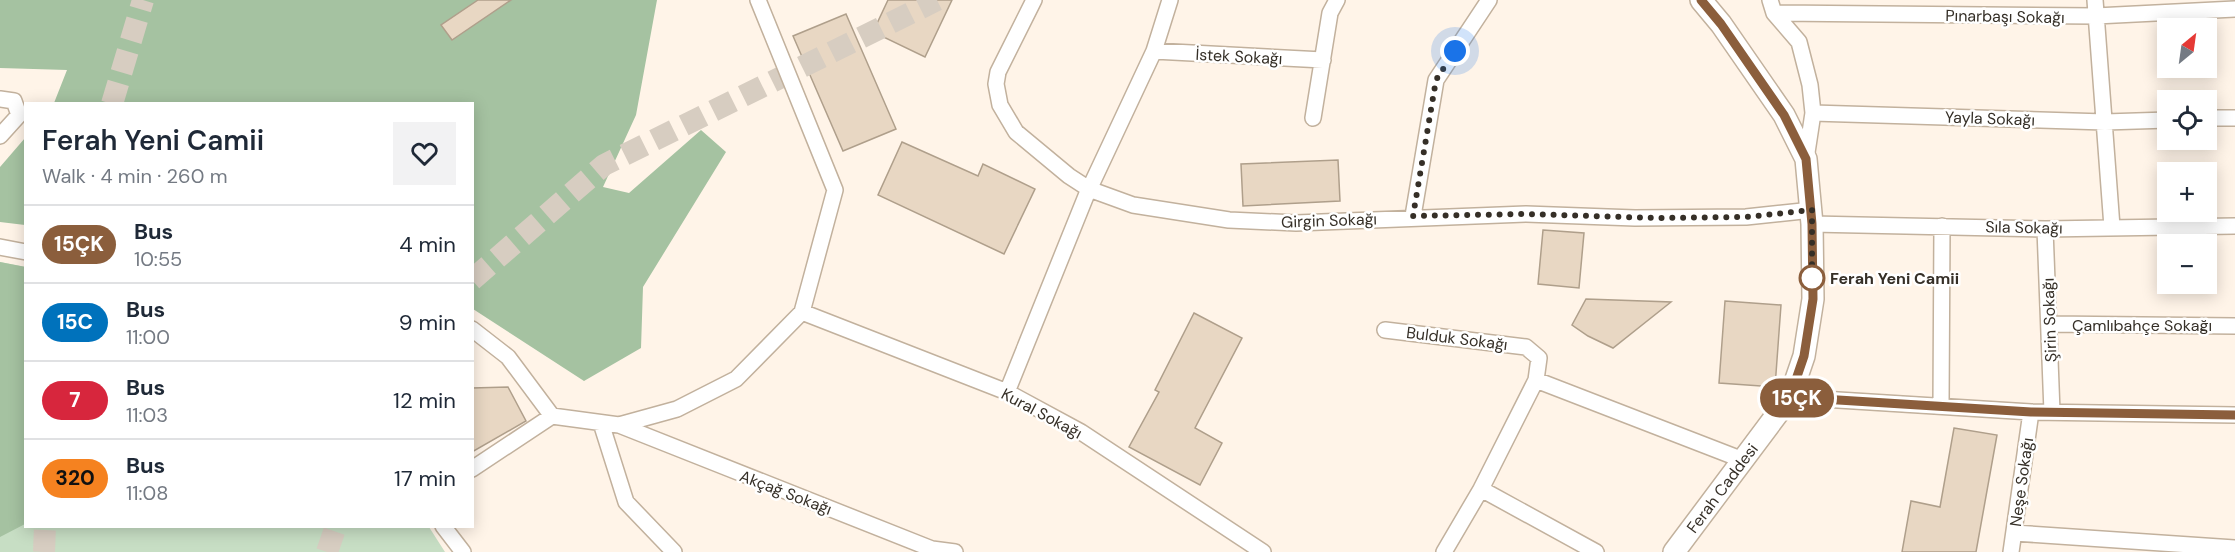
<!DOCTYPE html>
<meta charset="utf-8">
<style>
:root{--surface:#fff;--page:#f2f2f3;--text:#1f2937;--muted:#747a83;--line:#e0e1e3}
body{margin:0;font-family:"DM Sans",sans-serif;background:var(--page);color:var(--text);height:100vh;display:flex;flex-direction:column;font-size:22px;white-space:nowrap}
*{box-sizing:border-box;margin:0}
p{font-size:20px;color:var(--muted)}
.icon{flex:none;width:33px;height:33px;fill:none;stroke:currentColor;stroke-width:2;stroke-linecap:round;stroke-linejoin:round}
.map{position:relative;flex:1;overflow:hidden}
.details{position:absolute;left:24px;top:102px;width:450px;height:426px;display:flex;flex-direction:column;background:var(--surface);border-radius:0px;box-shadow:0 3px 15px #0003}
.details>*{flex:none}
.badge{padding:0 12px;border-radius:20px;font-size:21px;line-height:39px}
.needle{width:39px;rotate:29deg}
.fabs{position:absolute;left:2157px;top:18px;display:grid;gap:12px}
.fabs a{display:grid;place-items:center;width:60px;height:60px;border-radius:0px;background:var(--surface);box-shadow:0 3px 15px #0003;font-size:30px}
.you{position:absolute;width:30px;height:30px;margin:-15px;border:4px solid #fff;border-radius:50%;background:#1a73e8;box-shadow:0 0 0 9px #1a73e833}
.map>.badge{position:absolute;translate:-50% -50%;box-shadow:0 0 0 3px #fff}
.round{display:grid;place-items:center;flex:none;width:63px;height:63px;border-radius:0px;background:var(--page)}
.summary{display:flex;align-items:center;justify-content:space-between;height:102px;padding:0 18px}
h1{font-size:28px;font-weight:600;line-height:45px}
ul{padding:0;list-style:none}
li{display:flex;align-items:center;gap:18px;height:78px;padding:0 18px;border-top:2px solid var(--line)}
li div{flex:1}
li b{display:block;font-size:22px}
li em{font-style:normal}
li .badge{min-width:66px;font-weight:700;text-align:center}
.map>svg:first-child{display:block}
.green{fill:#c7dec4}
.forest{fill:#a5c2a1}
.building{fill:#e8d7c3;stroke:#af9f8b;stroke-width:1.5}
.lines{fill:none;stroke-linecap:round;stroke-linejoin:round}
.primary-tunnel{stroke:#d7cdc1;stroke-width:22;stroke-dasharray:22 11;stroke-linecap:butt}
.street-casing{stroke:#c2b19d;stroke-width:18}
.secondary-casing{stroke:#c2b19d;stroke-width:24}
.street{stroke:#fff;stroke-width:15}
.secondary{stroke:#fff;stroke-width:21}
.line-casing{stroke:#fff;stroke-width:14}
.line{stroke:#8b5e3c;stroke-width:9}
.walk{stroke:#352f27;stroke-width:6;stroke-dasharray:0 10.8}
.stop-dot{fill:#fff;stroke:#8b5e3c;stroke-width:3}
.labels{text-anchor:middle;stroke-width:5;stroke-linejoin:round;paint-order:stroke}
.street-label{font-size:16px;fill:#352f27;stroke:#fff}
.stop-label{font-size:16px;font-weight:bold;fill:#352f27;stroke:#fff;text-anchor:start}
</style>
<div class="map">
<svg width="2235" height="552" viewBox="0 0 2235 552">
<rect width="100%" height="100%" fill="#fff4e8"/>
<path class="green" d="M0,262L25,267L26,526L429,527L445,552H0Z"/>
<path class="forest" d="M0,0H657L636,115L603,187L629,193L701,130L726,152L643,287L641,348L584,381L473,309L472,104L54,103L67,70L0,68Z
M25,138V225L0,222V167Z
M0,262L26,267L25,524L0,537Z"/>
<path class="building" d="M478,0H511L452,40L441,25Z
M888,0H952L925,57L873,32Z
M846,14L896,129L843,151L793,36Z
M902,142L978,176L983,164L1035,189L1004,254L878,195Z
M1338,160L1340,201L1243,206L1241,164Z
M1543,230L1584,233L1579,288L1538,284Z
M1586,299L1671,302L1613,348L1588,336L1572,325Z
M1725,301L1781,305L1775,387L1719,383Z
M1194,313L1242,338L1195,428L1222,443L1200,485L1129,447L1159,392L1155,390Z
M508,387L526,421L472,452V388Z
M1954,428L1997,435L1976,552H1902L1911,501L1940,507Z"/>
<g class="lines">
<path class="primary-tunnel" d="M112,104L143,0
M472,280L604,165L937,0
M44,552L45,526
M327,552L336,526"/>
<defs>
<path id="street" d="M1034,0L998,72L996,84L1000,105L1016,132L1069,176L1089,189L1133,205L1229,220L1296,223L1526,214L1635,218L1746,217L1812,210
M1770,0L1774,13L1799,42L1810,85L1813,113L1806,159
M2095,0L2112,227
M1774,13L2096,16L2235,9
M1154,51L1323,60
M0,99L14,101L19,115L0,136
M1813,113L2105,122L2168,120
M1313,118L1330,13L1337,0
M2206,118H2235
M1413,216L1436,80L1489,0
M1812,224L2045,229L2235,226
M2045,229L2052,412
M0,247L26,252
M802,312L1007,392L1081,432L1263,552
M2049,324L2235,326
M472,329L508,357L552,416L472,469
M1385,330L1526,347L1539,358L1536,380
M1007,392L1086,196L1154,51L1170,0
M1790,397L2031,412L2235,415
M1941,406L1942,226
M552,416L619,425L677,409L736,379L802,312L835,190L758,0
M601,423L626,502L674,552
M619,425L932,549L955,552
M443,526L463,552
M2014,533L2235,548
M1444,552L1481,489
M1596,552L1481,489L1536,380L1743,460
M2011,552L2031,412"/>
<g id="secondary">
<path id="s1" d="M1674,552L1790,397L1804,356L1813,299L1812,224L1806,159L1784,115L1721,24L1701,0"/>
</g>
</defs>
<use href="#street" class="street-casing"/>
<use href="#secondary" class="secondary-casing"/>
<use href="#street" class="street"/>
<use href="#secondary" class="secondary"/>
</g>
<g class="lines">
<defs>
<path id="line" d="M1701,0L1721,24L1784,115L1806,159L1812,224L1813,299L1804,356L1790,397L2031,412L2235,415"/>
</defs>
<use href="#line" class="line-casing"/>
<use href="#line" class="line"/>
<path class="walk" d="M1455,51L1436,80L1413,216L1526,214L1657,218L1746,217L1812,210V280V278"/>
</g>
<circle class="stop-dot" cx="1812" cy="278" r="12"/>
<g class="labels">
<g class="street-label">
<text transform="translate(2005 16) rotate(1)" y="6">Pınarbaşı Sokağı</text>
<text transform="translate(1239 56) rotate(3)" y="6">İstek Sokağı</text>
<text transform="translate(1990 118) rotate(2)" y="6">Yayla Sokağı</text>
<text transform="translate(1329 220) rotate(-2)" y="6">Girgin Sokağı</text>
<text transform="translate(2024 227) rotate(1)" y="6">Sıla Sokağı</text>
<text transform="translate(2049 320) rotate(-92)" y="6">Şirin Sokağı</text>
<text x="2142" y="331">Çamlıbahçe Sokağı</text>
<text transform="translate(1457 338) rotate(7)" y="6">Bulduk Sokağı</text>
<text transform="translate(1042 413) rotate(28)" y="6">Kural Sokağı</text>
<text transform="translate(2021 482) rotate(-82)" y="6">Neşe Sokağı</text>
<text dy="6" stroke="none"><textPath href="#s1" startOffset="80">Ferah Caddesi</textPath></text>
<text transform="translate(786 492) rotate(21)" y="6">Akçağ Sokağı</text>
</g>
<g class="stop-label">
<text x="1830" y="284">Ferah Yeni Camii</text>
</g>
</g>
</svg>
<div class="fabs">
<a><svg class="needle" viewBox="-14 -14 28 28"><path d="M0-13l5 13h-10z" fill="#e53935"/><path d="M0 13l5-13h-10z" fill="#747a83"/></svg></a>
<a><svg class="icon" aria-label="locate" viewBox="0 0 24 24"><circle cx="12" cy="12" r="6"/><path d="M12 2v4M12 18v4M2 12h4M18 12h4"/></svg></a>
<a>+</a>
<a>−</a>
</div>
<div class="you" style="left:1455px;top:51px"></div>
<b class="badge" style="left:1797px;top:398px;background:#8b5e3c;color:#fff">15ÇK</b>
<section class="details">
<div class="summary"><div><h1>Ferah Yeni Camii</h1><p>Walk · 4 min · 260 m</p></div><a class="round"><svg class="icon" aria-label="heart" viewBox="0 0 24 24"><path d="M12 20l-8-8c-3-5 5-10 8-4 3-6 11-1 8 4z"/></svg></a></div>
<ul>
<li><span class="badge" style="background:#8b5e3c;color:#fff">15ÇK</span><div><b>Bus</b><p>10:55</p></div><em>4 min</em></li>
<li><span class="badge" style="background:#0072bc;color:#fff">15C</span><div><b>Bus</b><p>11:00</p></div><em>9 min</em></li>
<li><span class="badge" style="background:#d7263d;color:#fff">7</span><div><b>Bus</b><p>11:03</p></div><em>12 min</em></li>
<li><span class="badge" style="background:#f58220;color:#111">320</span><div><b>Bus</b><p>11:08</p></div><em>17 min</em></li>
</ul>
</section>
</div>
